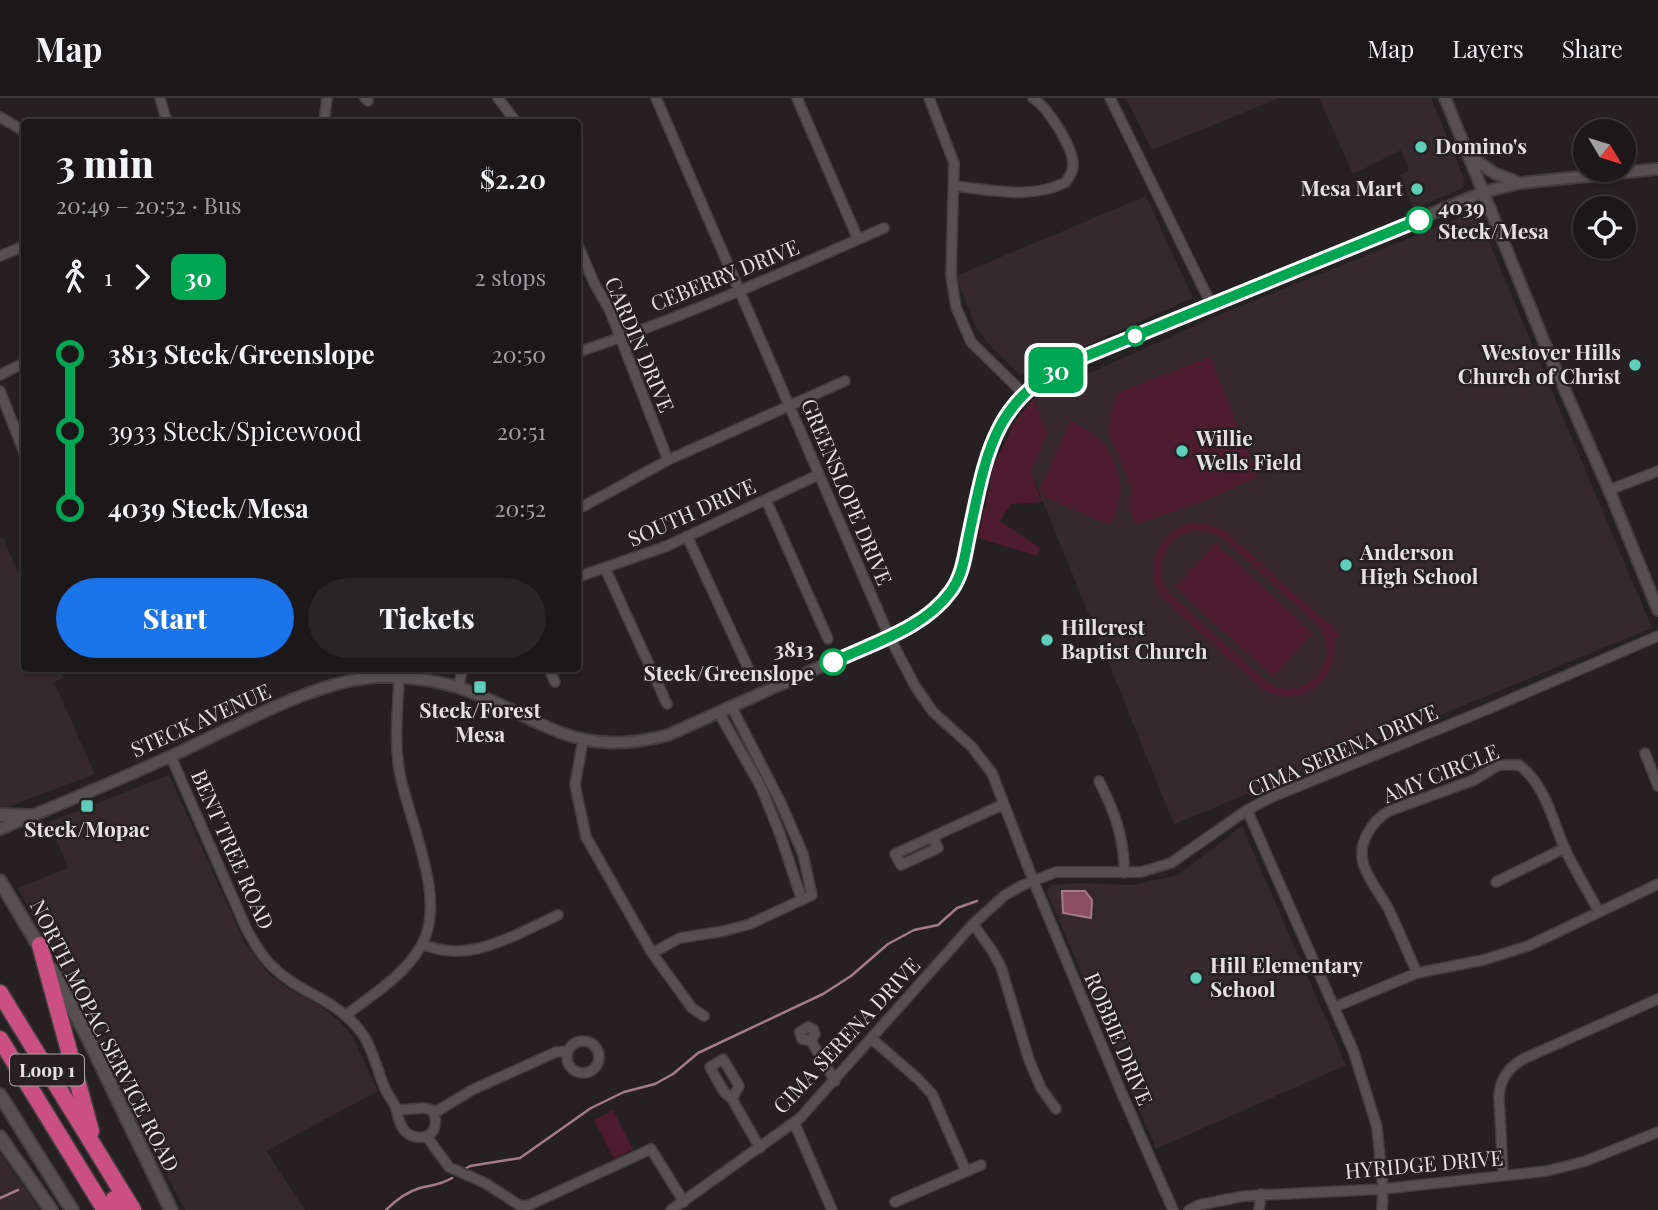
<!DOCTYPE html>
<meta charset="utf-8">
<style>
:root{--surface:#1c181a;--page:#292527;--text:#f1f3f6;--muted:#a0a0a2;--line:#3a3739;--accent:#1a73e8}
body{margin:0;font-family:"Playfair Display",serif;background:var(--page);color:var(--text);height:100vh;display:flex;flex-direction:column;font-size:26px;white-space:nowrap}
*{box-sizing:border-box;margin:0}
p{font-size:23px;color:var(--muted)}
.icon{flex:none;width:38px;height:38px;fill:none;stroke:currentColor;stroke-width:2;stroke-linecap:round;stroke-linejoin:round}
.map{position:relative;flex:1;overflow:hidden}
.sheet{position:absolute;left:21px;top:21px;width:560px;height:553px;display:flex;flex-direction:column;background:var(--surface);border-radius:7px;box-shadow:0 2px 5px #0004,0 0 0 2px var(--line)}
.sheet>*{flex:none}
.badge{padding:0 14px;border-radius:10px;font-size:24px;line-height:46px}
.needle{width:46px;rotate:128deg}
.fabs{position:absolute;left:1573px;top:21px;display:grid;gap:14px}
.fabs a{display:grid;place-items:center;width:63px;height:63px;border-radius:50%;background:var(--surface);box-shadow:0 2px 5px #0004,0 0 0 2px var(--line);font-size:35px}
.map>.badge{position:absolute;translate:-50% -50%;box-shadow:0 0 0 4px #fff}
.legs{display:flex;align-items:center;gap:10px;height:77px;padding:0 35px;font-size:23px}
.legs p{margin-inline-start:auto}
.head{display:flex;align-items:center;justify-content:space-between;height:119px;padding:0 35px}
h1{font-size:38px;font-weight:800;line-height:52px}
.button{display:flex;gap:14px;margin-top:auto;padding:14px 35px}
.button a{flex:1;height:80px;border-radius:42px;background:var(--accent);color:#fff;font-size:28px;font-weight:800;line-height:80px;text-align:center}
.button a+a{background:var(--page);color:var(--text)}
ul{padding:0 35px;list-style:none}
li{display:flex;align-items:center;gap:24px;height:77px;font-size:26px}
li i{display:grid;place-items:center;width:10px;height:100%;margin:0 9px;background:currentColor}
li i::after{content:'';width:18px;height:18px;margin:-9px;border:5px solid;border-radius:50%;background:var(--surface)}
li p{margin-inline-start:auto}
li:first-child i{background:linear-gradient(#0000 50%,currentColor 0)}
li:last-child i{background:linear-gradient(currentColor 50%,#0000 0)}
header{display:flex;align-items:center;gap:42px;box-sizing:border-box;height:98px;padding:0 35px;background:var(--surface);border-bottom:2px solid var(--line)}
header strong{font-size:33px}
nav{display:flex;gap:38px;margin-inline-start:auto;font-size:24px}
.map>svg:first-child{display:block}
.built{fill:#36292d}
.green{fill:#4d1c2f;fill-rule:evenodd}
.water{fill:#8a4e63;stroke:#a57a89;stroke-width:2}
.lines{fill:none;stroke-linecap:round;stroke-linejoin:round}
.stream{stroke:#a57a89;stroke-width:2.5}
.minor-casing{stroke:#423e3f;stroke-width:12}
.tertiary-casing{stroke:#423e3f;stroke-width:14}
.secondary-casing{stroke:#423e3f;stroke-width:16}
.motorway-casing{stroke:#423e3f;stroke-width:19}
.minor{stroke:#575052;stroke-width:9}
.tertiary{stroke:#575052;stroke-width:10}
.secondary{stroke:#575052;stroke-width:12}
.motorway{stroke:#cc4f81;stroke-width:16}
.line-1-casing{stroke:#fff;stroke-width:16}
.line-1{stroke:#00a651;stroke-width:10}
.poi-dot{fill:#5eceb8;stroke:#262022;stroke-width:2.5}
.stop-1-dot{fill:#fff;stroke:#00a651;stroke-width:3.5}
.labels{text-anchor:middle;stroke-width:5;stroke-linejoin:round;paint-order:stroke}
.shield{fill:#262022;stroke:#aca7a8;stroke-width:2}
.shield-label{font-size:19px;font-weight:bold;fill:#e5e1e2}
.poi-label{font-size:21px;font-weight:bold;fill:#e5e1e2;stroke:#262022;text-anchor:start}
.stop-label{font-size:21px;font-weight:bold;fill:#e5e1e2;stroke:#262022;text-anchor:start}
.street-label{font-size:21px;fill:#e5e1e2;stroke:#262022}
</style>
<header>
<strong>Map</strong>
<nav><a>Map</a><a>Layers</a><a>Share</a></nav>
</header>
<div class="map">
<svg width="1658" height="1112" viewBox="0 0 1658 1112">
<rect width="100%" height="100%" fill="#262022"/>
<path class="built" d="M1126,0H1279L1152,52Z
M1319,0H1431L1464,81L1463,90L1414,111L1400,77L1409,72L1401,52L1353,76Z
M1146,98L1193,200L1020,277L992,250L975,228L956,178Z
M1476,113L1652,530L1174,726L1031,374L1047,336L1034,300L1212,220Z
M3,439L24,489V570L59,571L63,580L54,584L95,676L7,709H0V440Z
M169,677L245,845L268,875L290,892L319,907L338,922L352,937L378,993L266,1053L305,1112H185L18,790L68,770L49,724Z
M1242,728L1346,967L1156,1051L1047,794L1050,787L1078,785L1132,787L1178,777Z
M0,1055L23,1087L40,1112H0Z"/>
<path class="green" d="M1210,259L1257,376L1254,381L1208,401L1135,427L1128,407L1132,392L1107,331L1117,295Z
M1034,300L1047,336L1031,374L1042,404L1011,406L1000,423L1039,449L1038,458L978,440L994,366L1015,323Z
M1070,323C1114,339 1133,385 1110,427L1043,398L1040,391Z
M1190,425H1204L1224,432L1340,536L1334,543C1339,584 1300,612 1263,592L1162,500C1143,470 1156,435 1190,425ZM1197,432L1214,436L1225,442L1319,529C1343,564 1305,606 1268,585L1169,495C1151,468 1166,437 1197,432Z
M1215,445L1313,535L1273,579L1175,489Z
M613,1012L633,1051L614,1061L594,1022Z"/>
<path class="water" d="M1062,793H1085L1092,802L1091,820L1063,815Z"/>
<g class="lines">
<path class="stream" d="M465,1071L470,1068L520,1060L591,1010L624,994L655,986L673,976L698,955L823,896L851,878L888,846L914,832L938,827L957,810L977,803
M0,1100L18,1092
M386,1112C396,1102 406,1094 420,1090C432,1087 441,1087 452,1080"/>
<defs>
<path id="minor" d="M160,0L167,24
M365,0L368,3
M498,0L516,24
M656,0L889,538L915,588L933,614L971,648L992,675L1033,782L1120,991L1173,1112
M797,0L858,141
M929,0L954,65L951,178L956,209L971,244L1024,296
M1110,0L1212,208
M0,19L24,33
M324,24L327,0
M955,88C993,92 1031,102 1066,84C1069,79 1073,74 1073,68C1074,50 1048,10 1033,0
M578,147L594,185L610,213L668,362
M0,158L24,148
M578,254C682,220 784,174 884,130
M0,277L24,265
M0,293L24,354
M1609,392L1658,373
M766,402L828,541
M578,410L584,408L668,362L845,283
M687,438L750,574
M605,470L667,606
M578,479L667,448L818,377
M549,570L555,584
M458,589L463,570
M719,615L761,689L780,736L802,802
M583,642L575,687L586,739L652,855L692,910L704,918
M1645,655L1658,688
M171,659L247,832C254,845 261,857 271,867C301,898 337,899 364,938C374,955 378,975 386,993C389,999 395,1005 396,1011C399,1023 402,1037 416,1039C434,1042 440,1025 432,1012L425,1010L397,1012
M1099,683C1114,712 1125,741 1124,775
M1247,712L1353,952L1377,1029L1383,1091L1382,1112
M933,739L938,750L901,767L895,756L1004,706
M1496,784L1565,750
M973,826L993,854L1001,869L1029,962L1041,990L1056,1011
M423,846C468,867 517,836 558,817
M652,855L680,840L724,833L750,826L812,797L803,756L780,703L732,610
M1417,875C1407,853 1398,831 1388,810C1380,796 1369,782 1364,768C1356,746 1372,723 1389,713L1474,682L1499,667H1519C1546,687 1552,722 1565,751C1575,773 1588,793 1599,814
M1335,909L1417,875L1483,862L1528,848L1658,786
M346,917C372,897 405,877 421,848C449,801 407,721 399,671C394,640 398,611 399,580
M872,941L918,981L932,996L966,1073
M811,943L815,936L813,931L808,929L800,934L802,941L811,943L835,983
M567 959a16 16 0 1 1 32 0a16 16 0 1 1-32 0Z
M732,1001L724,994L710,969L723,961L739,988L732,1001L760,1050
M434,1015L472,992L556,954L568,953
M794,1024L832,1112
M427,1039L449,1069L485,1085L519,1107L527,1108L651,1051L684,1104
M1503,1077L1499,998C1500,981 1508,970 1523,961L1658,901
M895,1104L981,1067
M671,1112L800,1020L973,826L1004,798L1023,787L1056,774H1141L1171,765L1247,712L1272,699L1488,611L1658,538
M1189,1112L1199,1107L1244,1098L1383,1091L1547,1073L1586,1063L1658,1034
M1259,1112L1261,1096"/>
<path id="tertiary" d="M1445,0L1549,256L1609,392L1658,512
M1470,58L1494,75L1517,84
M0,731C57,707 115,684 171,658C230,632 321,578 384,579C408,579 434,582 457,589C540,617 571,663 668,637L889,538L924,520L952,492L961,472L989,351C1005,310 1033,281 1074,263L1484,94L1520,85L1658,71"/>
<path id="secondary" d="M0,717L30,718
M0,783L43,855
M52,871L89,942L171,1112
M0,997L72,1112
M0,1039L51,1112"/>
<path id="motorway" d="M40,847L91,1033
M0,895L133,1112
M0,941L105,1112
M114,1101L119,1112"/>
</defs>
<use href="#minor" class="minor-casing"/>
<use href="#tertiary" class="tertiary-casing"/>
<use href="#secondary" class="secondary-casing"/>
<use href="#motorway" class="motorway-casing"/>
<use href="#minor" class="minor"/>
<use href="#tertiary" class="tertiary"/>
<use href="#secondary" class="secondary"/>
<use href="#motorway" class="motorway"/>
</g>
<g class="lines">
<defs>
<path id="line-1" d="M833,564C873,545 925,530 951,493C963,477 965,456 969,437C986,358 992,300 1074,263L1419,122"/>
</defs>
<use href="#line-1" class="line-1-casing"/>
<use href="#line-1" class="line-1"/>
</g>
<g class="poi-dot">
<circle cx="1421" cy="49" r="7"/>
<circle cx="1417" cy="91" r="7"/>
<circle cx="1635" cy="267" r="7"/>
<circle cx="1182" cy="353" r="7"/>
<circle cx="1346" cy="467" r="7"/>
<circle cx="1047" cy="542" r="7"/>
<rect x="473" y="582" width="14" height="14" rx="3.5"/>
<rect x="80" y="701" width="14" height="14" rx="3.5"/>
<circle cx="1196" cy="880" r="7"/>
</g>
<g class="stop-1-dot">
<circle cx="1419" cy="122" r="12"/>
<circle cx="1135" cy="238" r="9"/>
<circle cx="833" cy="564" r="12"/>
</g>
<g class="labels">
<rect class="shield" x="10" y="956.5" width="74" height="31" rx="5"/>
<g class="shield-label">
<text x="47" y="979">Loop 1</text>
</g>
<g class="poi-label">
<text x="1435" y="56">Domino's</text>
<text x="1403" y="98" text-anchor="end">Mesa Mart</text>
<text x="1621" y="262" text-anchor="end">Westover Hills<tspan x="1621" dy="24">Church of Christ</tspan></text>
<text x="1196" y="348">Willie<tspan x="1196" dy="24">Wells Field</tspan></text>
<text x="1360" y="462">Anderson<tspan x="1360" dy="24">High School</tspan></text>
<text x="1061" y="537">Hillcrest<tspan x="1061" dy="24">Baptist Church</tspan></text>
<text x="480" y="620" text-anchor="middle">Steck/Forest<tspan x="480" dy="24">Mesa</tspan></text>
<text x="87" y="739" text-anchor="middle">Steck/Mopac</text>
<text x="1210" y="875">Hill Elementary<tspan x="1210" dy="24">School</tspan></text>
</g>
<g class="stop-label">
<text x="1438" y="117">4039<tspan x="1438" dy="24">Steck/Mesa</tspan></text>
<text x="814" y="559" text-anchor="end">3813<tspan x="814" dy="24">Steck/Greenslope</tspan></text>
</g>
<g class="street-label">
<text transform="translate(725 178) rotate(-22)" y="7">CEBERRY DRIVE</text>
<text transform="translate(639 247) rotate(67)" y="7">CARDIN DRIVE</text>
<text transform="translate(846 394) rotate(67)" y="7">GREENSLOPE DRIVE</text>
<text transform="translate(692 415) rotate(-24)" y="7">SOUTH DRIVE</text>
<text transform="translate(201 623) rotate(-24)" y="7">STECK AVENUE</text>
<text transform="translate(1343 653) rotate(-23)" y="7">CIMA SERENA DRIVE</text>
<text transform="translate(1441 676) rotate(-22)" y="7">AMY CIRCLE</text>
<text transform="translate(232 752) rotate(66)" y="7">BENT TREE ROAD</text>
<text transform="translate(104 938) rotate(63)" y="7">NORTH MOPAC SERVICE ROAD</text>
<text transform="translate(847 938) rotate(-47)" y="7">CIMA SERENA DRIVE</text>
<text transform="translate(1118 941) rotate(67)" y="7">ROBBIE DRIVE</text>
<text transform="translate(1424 1067) rotate(-5)" y="7">HYRIDGE DRIVE</text>
</g>
</g>
</svg>
<div class="fabs">
<a><svg class="needle" viewBox="-14 -14 28 28"><path d="M0-13l5 13h-10z" fill="#e53935"/><path d="M0 13l5-13h-10z" fill="#a0a0a2"/></svg></a>
<a><svg class="icon" aria-label="locate" viewBox="0 0 24 24"><circle cx="12" cy="12" r="6"/><path d="M12 2v4M12 18v4M2 12h4M18 12h4"/></svg></a>
</div>
<b class="badge" style="left:1056px;top:272px;background:#00a651;color:#fff">30</b>
<section class="sheet">
<div class="head"><div><h1>3 min</h1><p>20:49 – 20:52 · Bus</p></div><b>$2.20</b></div>
<div class="legs"><svg class="icon" aria-label="walk" viewBox="0 0 24 24"><circle cx="13" cy="4" r="2"/><path d="M13 8l-2 6 4 7M11 14l-3 7M7 12l3-4h3l4 4"/></svg>1<svg class="icon" aria-label="forward" viewBox="0 0 24 24"><path d="M9 5l7 7-7 7"/></svg><b class="badge" style="background:#00a651;color:#fff">30</b><p>2 stops</p></div>
<ul>
<li><i style="color:#00a651"></i><b>3813 Steck/Greenslope</b><p>20:50</p></li>
<li><i style="color:#00a651"></i><span>3933 Steck/Spicewood</span><p>20:51</p></li>
<li><i style="color:#00a651"></i><b>4039 Steck/Mesa</b><p>20:52</p></li>
</ul>
<div class="button"><a>Start</a><a>Tickets</a></div>
</section>
</div>
